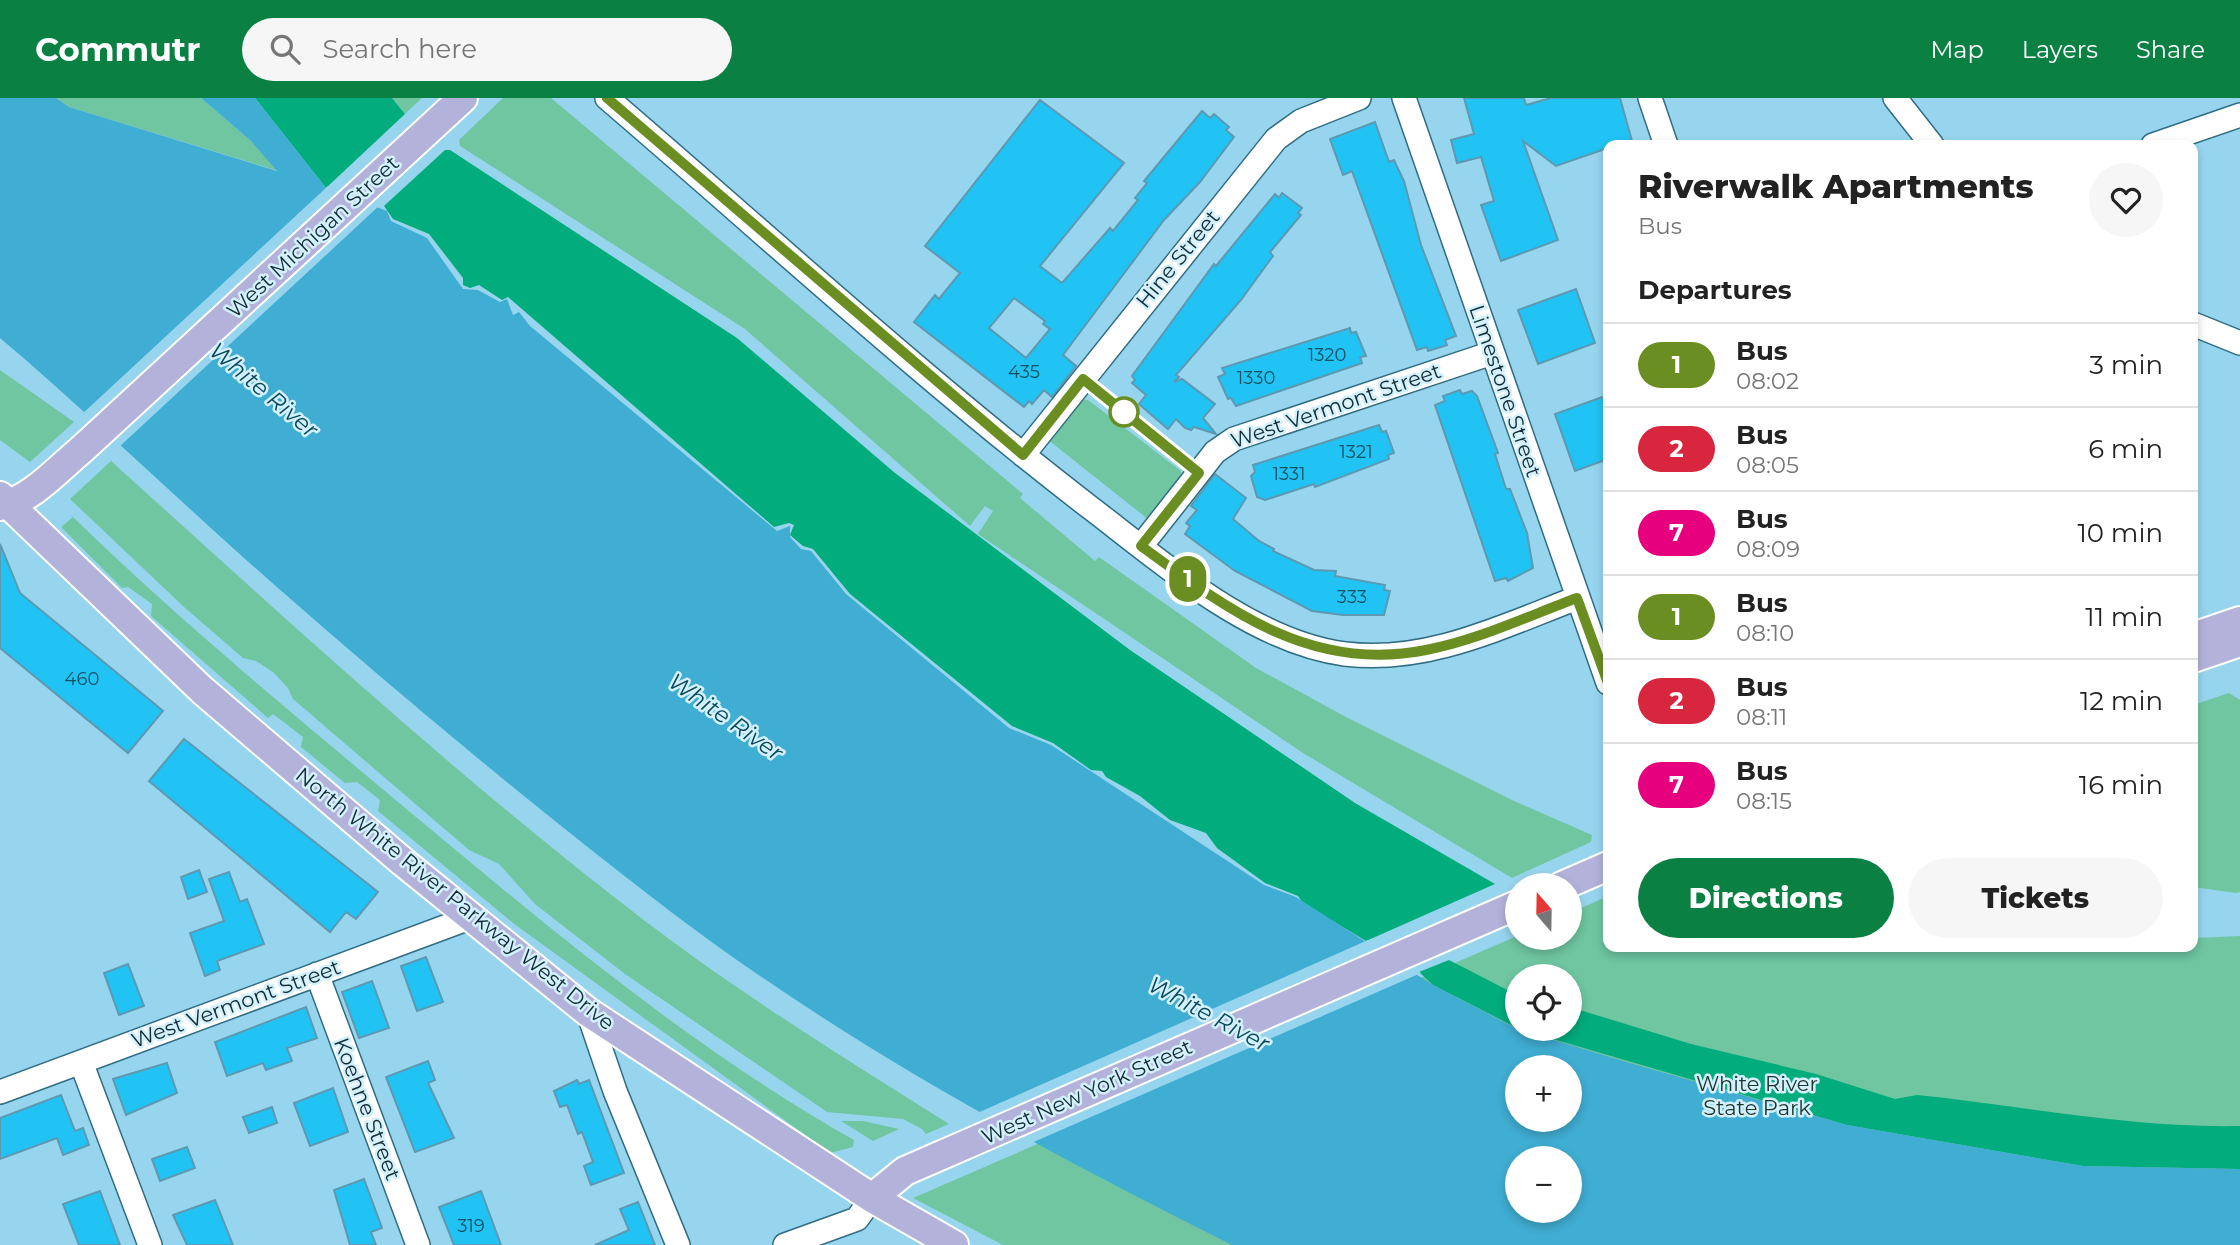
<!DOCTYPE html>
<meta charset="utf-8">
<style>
:root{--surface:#fff;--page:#f6f6f6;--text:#222;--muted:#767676;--line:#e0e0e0;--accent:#0b8043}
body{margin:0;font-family:Montserrat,sans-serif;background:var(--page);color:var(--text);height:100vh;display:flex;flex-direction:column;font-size:26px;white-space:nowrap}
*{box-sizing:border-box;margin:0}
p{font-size:23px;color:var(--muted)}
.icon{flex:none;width:38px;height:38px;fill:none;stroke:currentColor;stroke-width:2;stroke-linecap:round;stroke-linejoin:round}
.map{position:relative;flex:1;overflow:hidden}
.side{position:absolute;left:1603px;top:42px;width:595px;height:812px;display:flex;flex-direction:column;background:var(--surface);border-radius:14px;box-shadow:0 4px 10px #0003}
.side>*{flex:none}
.badge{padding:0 14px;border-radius:23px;font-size:24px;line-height:46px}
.needle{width:46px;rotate:340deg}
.tools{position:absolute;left:1505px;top:775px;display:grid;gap:14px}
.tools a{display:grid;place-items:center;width:77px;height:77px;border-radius:50%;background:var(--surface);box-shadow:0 4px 10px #0003;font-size:35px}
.map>.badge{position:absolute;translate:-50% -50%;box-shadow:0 0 0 4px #fff}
h2{padding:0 35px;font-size:26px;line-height:63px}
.round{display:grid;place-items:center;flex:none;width:74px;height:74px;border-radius:37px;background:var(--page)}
.headline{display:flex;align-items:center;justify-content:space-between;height:119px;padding:0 35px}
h1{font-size:33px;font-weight:800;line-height:52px}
.action{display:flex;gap:14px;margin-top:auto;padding:14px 35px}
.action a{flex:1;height:80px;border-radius:42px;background:var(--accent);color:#fff;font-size:28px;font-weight:800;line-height:80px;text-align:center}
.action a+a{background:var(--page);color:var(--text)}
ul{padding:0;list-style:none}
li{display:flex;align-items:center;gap:21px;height:84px;padding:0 35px;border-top:2px solid var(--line)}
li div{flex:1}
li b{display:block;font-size:26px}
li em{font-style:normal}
li .badge{min-width:77px;font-weight:700;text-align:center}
header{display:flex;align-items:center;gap:42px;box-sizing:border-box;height:98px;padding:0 35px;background:var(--accent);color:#fff}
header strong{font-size:33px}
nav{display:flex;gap:38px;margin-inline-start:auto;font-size:24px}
.search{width:490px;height:63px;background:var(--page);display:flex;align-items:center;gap:18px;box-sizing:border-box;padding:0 24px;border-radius:38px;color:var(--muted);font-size:26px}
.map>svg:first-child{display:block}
.green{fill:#6fc6a1;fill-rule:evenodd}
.forest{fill:#02ac7c}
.water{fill:#40add2;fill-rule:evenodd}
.pier{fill:#97d5ee}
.building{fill:#20c3f3;stroke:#5d99b1;stroke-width:2;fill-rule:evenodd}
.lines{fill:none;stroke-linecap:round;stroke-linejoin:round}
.minor-casing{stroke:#306d83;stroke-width:26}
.major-casing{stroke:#fff;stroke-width:32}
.minor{stroke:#fff;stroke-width:23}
.major{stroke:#b3b2da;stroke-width:28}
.line-casing{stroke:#fff;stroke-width:16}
.line{stroke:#6b8e23;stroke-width:10}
.stop-dot{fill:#fff;stroke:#6b8e23;stroke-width:3.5}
.labels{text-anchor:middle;stroke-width:5;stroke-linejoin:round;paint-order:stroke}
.number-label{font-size:18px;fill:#165164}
.street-label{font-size:21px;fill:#122b35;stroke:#d3f1fd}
.park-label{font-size:21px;fill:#1e352b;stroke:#d3f1fd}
.water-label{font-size:23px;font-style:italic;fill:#0a495d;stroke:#d3f1fd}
</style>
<header>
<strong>Commutr</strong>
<div class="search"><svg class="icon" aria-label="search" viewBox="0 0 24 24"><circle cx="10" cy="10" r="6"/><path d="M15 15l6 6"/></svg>Search here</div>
<nav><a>Map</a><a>Layers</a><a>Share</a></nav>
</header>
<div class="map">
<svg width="2240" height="1147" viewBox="0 0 2240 1147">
<rect width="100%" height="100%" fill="#97d5ee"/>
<path class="green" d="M56,0H201L251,43L279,73L69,9Z
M392,0H422L405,16Z
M503,0H551L1023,396L1020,400L1095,463L1099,459L1256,570L1346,619L1512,702L1592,737L1591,744L1512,780L1303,655L978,436L993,413L985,408L970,428L745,231L460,48L459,42Z
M0,272L74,324L30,364L0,342Z
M1081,301L1088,302L1181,373V377L1149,422L1047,341Z
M111,363C285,520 458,680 645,823C742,897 846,961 949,1026L926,1036L922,1031L903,1021L827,1014L625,876L535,806L499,766L469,752L293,601L288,590L273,574L256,563L243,560L184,509L70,401Z
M73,419C182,525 299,621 416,719C555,835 696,953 854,1042L853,1049L830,1055L513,825L378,713L380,702L357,684L345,685L301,649L303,639L273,616L268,620L151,518L152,506L128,489L122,490L61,429Z
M2229,595L2240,602V794L2236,795L2193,789V607Z
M1608,798V849H2193V840L2240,838V1147H1003L913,1100L1517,838L1570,840V815ZM1517,878H1570V931H1517ZM1517,970H1570V1022H1517ZM1517,1060H1570V1113H1517Z
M841,1023H863L899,1031L873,1043Z"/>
<path class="forest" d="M255,0H392L405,16L326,90Z
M445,52H450L737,240L895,375L1130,552L1355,705L1495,786L1366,843L1303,805L1298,798L1265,785L1217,750L1206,735L1170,722L1140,698L1106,679L1102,673L1091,672L1053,645L1012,628L850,496L813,451L803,448L790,437L794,427L789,425L774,429L508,199L502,202L479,187L470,190L463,187V180L429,136L393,121L384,108Z
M1449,862L1517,897V930L1433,887L1419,874Z
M1570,909L1691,946L1816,976L1895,1001L1917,997L1945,1000C2043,1012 2141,1030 2240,1028V1071L2083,1068L1847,1027L1519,931H1570Z"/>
<path class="water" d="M0,0H56L69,9L277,73L251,43L201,0H255L326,90L387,113L391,123L427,140L463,191L478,192L500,204L507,201L513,217L519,214L530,228L777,433L790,428V439L801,451L811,453L846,496L1009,630L1051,647L1264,787L1296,799L1433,887L1517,931L1626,964L1847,1027L2083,1068L2240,1071V1147H1232C1038,1050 849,948 675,817C536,711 401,598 270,483C179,403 92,318 0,240ZM1517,970H1570V1022H1517ZM1517,1060H1570V1113H1517Z"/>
<path class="pier" d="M328,88L380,107L118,350L81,317Z
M1368,842L1421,875L1029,1046L975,1016Z"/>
<path class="building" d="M1464,0H1524L1526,7L1551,0H1620L1632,43L1608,47V50L1556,68L1523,43L1558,142L1501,163L1481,107L1494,103L1481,59L1457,65L1451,42L1474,36Z
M1040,2L1124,65L1040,168L1062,185L1110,130L1113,133L1138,102L1135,100L1147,85L1144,83L1202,13L1210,20L1214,16L1229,29L1226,32L1234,39L1200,84L1164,122L1063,257L1076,268L1052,299L1044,292L1032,306L1029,303L1024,309L914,224L935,197L939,201L960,175L925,148ZM1014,200L1045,223L1043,226L1050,231L1026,260L989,230Z
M1375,24L1389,64L1394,62L1404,83L1421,147L1456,238L1445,242L1447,247L1428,253L1427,249L1417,252L1352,73L1343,77L1330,41Z
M1282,95L1302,110L1298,115L1301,117L1270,154L1273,158L1241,202L1176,277L1179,279L1174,284L1182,281L1215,306L1203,320L1216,336L1194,329L1191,332L1185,330L1176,321L1168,331L1139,306L1146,297L1132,285L1135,282L1132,278L1214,166L1216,168L1275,96L1279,100Z
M1576,191L1595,245L1538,266L1518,212Z
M1350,230L1351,235L1356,234L1366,258L1360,259L1362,265L1236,308L1231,300L1228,301L1218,279L1225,276L1222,270Z
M1460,292L1462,296L1472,293L1477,298L1498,355L1495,356L1506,391H1510L1527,435L1533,470L1508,483L1506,480L1495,483L1435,307L1445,303L1443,298Z
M1608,297V361L1575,373L1555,316Z
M1379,327L1382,334L1386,333L1394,355L1388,357L1389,361L1315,389L1314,386L1265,402L1257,399L1251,378L1255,374L1253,367Z
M1215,376L1246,400L1233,421L1259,443L1274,451L1273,453L1314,472L1336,473L1335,478L1385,487L1384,492L1390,493L1384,517H1343L1312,513L1235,473L1185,436L1190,428L1186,425L1197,412L1191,408Z
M0,446L20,495L163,613L128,655L0,550Z
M184,641L378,794L356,821L346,814L330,834L149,683Z
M199,772L207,794L188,801L181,779Z
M229,774L240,804L247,801L264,846L217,863L220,872L205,878L190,835L224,823L209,781Z
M426,859L443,904L417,913L401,868Z
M128,866L144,908L119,917L104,875Z
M372,883L389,930L359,940L342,894Z
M306,909L317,940L287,950L292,963L266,972L263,965L227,978L215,944Z
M428,963L435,982L428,985L454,1040L415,1054L386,979Z
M167,965L177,995L126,1017L113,981Z
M577,982L579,986L589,982L624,1075L591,1087L584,1068L593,1064L582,1034L578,1036L567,1007L560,1009L554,993Z
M333,990L348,1034L310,1048L294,1005Z
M61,997L75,1033L83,1030L89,1047L63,1057L57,1040L0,1061V1020Z
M272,1009L277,1025L249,1035L243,1019Z
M187,1049L195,1070L160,1083L152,1061Z
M364,1081L382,1130L371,1134L376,1147H350L334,1092Z
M100,1093L120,1147H79L63,1106Z
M481,1093L501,1147H454L439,1109Z
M215,1102L233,1147H187L173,1117Z
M638,1104L655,1147H595L629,1132L620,1111Z"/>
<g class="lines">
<defs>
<path id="minor" d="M607,0C768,138 924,282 1092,411C1164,466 1253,544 1345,556C1427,566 1503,528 1577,500
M1404,0L1608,585
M1650,0L1666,47
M1895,0L1932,47
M2153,47L2240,17
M2193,226L2240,245
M1023,357L1276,41L1301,23L1359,0
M1141,448L1215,354L1234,341L1492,255
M317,876L418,1147
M588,914L615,993L678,1147
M81,964L150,1147
M0,994L472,819
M785,1147L857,1121L872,1100"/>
<path id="major" d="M0,398L202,592L403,764L588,914L872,1100L954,1147
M0,408C30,403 58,371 81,352L463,0
M2193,539L2240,523
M2193,560L2240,544
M1562,788L1608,768
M872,1100L905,1073L1517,807"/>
</defs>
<use href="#minor" class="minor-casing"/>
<use href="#major" class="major-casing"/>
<use href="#minor" class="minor"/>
<use href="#major" class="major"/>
</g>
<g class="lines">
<defs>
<path id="line" d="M607,0L1023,357L1083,281L1199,375L1141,448C1228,512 1311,575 1426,552C1478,542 1528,518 1577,500L1608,585"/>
</defs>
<use href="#line" class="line-casing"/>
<use href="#line" class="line"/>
</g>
<circle class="stop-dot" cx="1124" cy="314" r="14"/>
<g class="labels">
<g class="number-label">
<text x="1327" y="263">1320</text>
<text x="1024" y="280">435</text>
<text x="1256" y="286">1330</text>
<text x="1356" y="360">1321</text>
<text x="1289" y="382">1331</text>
<text x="1352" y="505">333</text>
<text x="82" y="587">460</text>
<text x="471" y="1134">319</text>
</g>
<g class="street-label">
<text transform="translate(313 139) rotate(-43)" y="7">West Michigan Street</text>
<text transform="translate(1178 161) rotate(-51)" y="7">Hine Street</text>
<text transform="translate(1505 293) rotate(71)" y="7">Limestone Street</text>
<text transform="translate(1336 308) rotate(-19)" y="7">West Vermont Street</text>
<text transform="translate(455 801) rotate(39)" y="7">North White River Parkway West Drive</text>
<text transform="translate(236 906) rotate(-20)" y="7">West Vermont Street</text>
<text transform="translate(1087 994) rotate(-24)" y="7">West New York Street</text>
<text transform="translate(367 1011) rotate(69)" y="7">Koehne Street</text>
</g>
<g class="park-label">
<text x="1757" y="993">White River<tspan x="1757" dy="24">State Park</tspan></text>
</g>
<g class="water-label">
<text transform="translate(264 292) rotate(40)" y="8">White River</text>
<text transform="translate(726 619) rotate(35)" y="8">White River</text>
<text transform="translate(1209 916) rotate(28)" y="8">White River</text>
</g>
</g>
</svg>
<div class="tools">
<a><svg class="needle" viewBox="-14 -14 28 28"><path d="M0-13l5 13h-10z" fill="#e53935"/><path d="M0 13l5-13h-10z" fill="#767676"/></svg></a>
<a><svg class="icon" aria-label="locate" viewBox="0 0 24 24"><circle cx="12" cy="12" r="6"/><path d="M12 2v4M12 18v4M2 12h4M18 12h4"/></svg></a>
<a>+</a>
<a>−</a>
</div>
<b class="badge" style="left:1188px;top:481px;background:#6b8e23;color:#fff">1</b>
<section class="side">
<div class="headline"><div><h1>Riverwalk Apartments</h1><p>Bus</p></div><a class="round"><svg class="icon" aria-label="heart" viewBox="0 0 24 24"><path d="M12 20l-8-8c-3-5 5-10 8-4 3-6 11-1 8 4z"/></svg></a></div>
<h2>Departures</h2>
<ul>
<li><span class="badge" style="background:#6b8e23;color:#fff">1</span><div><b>Bus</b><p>08:02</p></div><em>3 min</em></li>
<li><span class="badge" style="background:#d7263d;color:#fff">2</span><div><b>Bus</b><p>08:05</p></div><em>6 min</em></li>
<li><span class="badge" style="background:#e6007e;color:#fff">7</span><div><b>Bus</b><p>08:09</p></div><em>10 min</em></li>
<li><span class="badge" style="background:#6b8e23;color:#fff">1</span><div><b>Bus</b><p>08:10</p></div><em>11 min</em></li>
<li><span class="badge" style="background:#d7263d;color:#fff">2</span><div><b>Bus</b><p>08:11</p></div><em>12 min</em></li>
<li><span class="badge" style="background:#e6007e;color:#fff">7</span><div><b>Bus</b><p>08:15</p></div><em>16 min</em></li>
</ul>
<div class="action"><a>Directions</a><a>Tickets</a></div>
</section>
</div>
